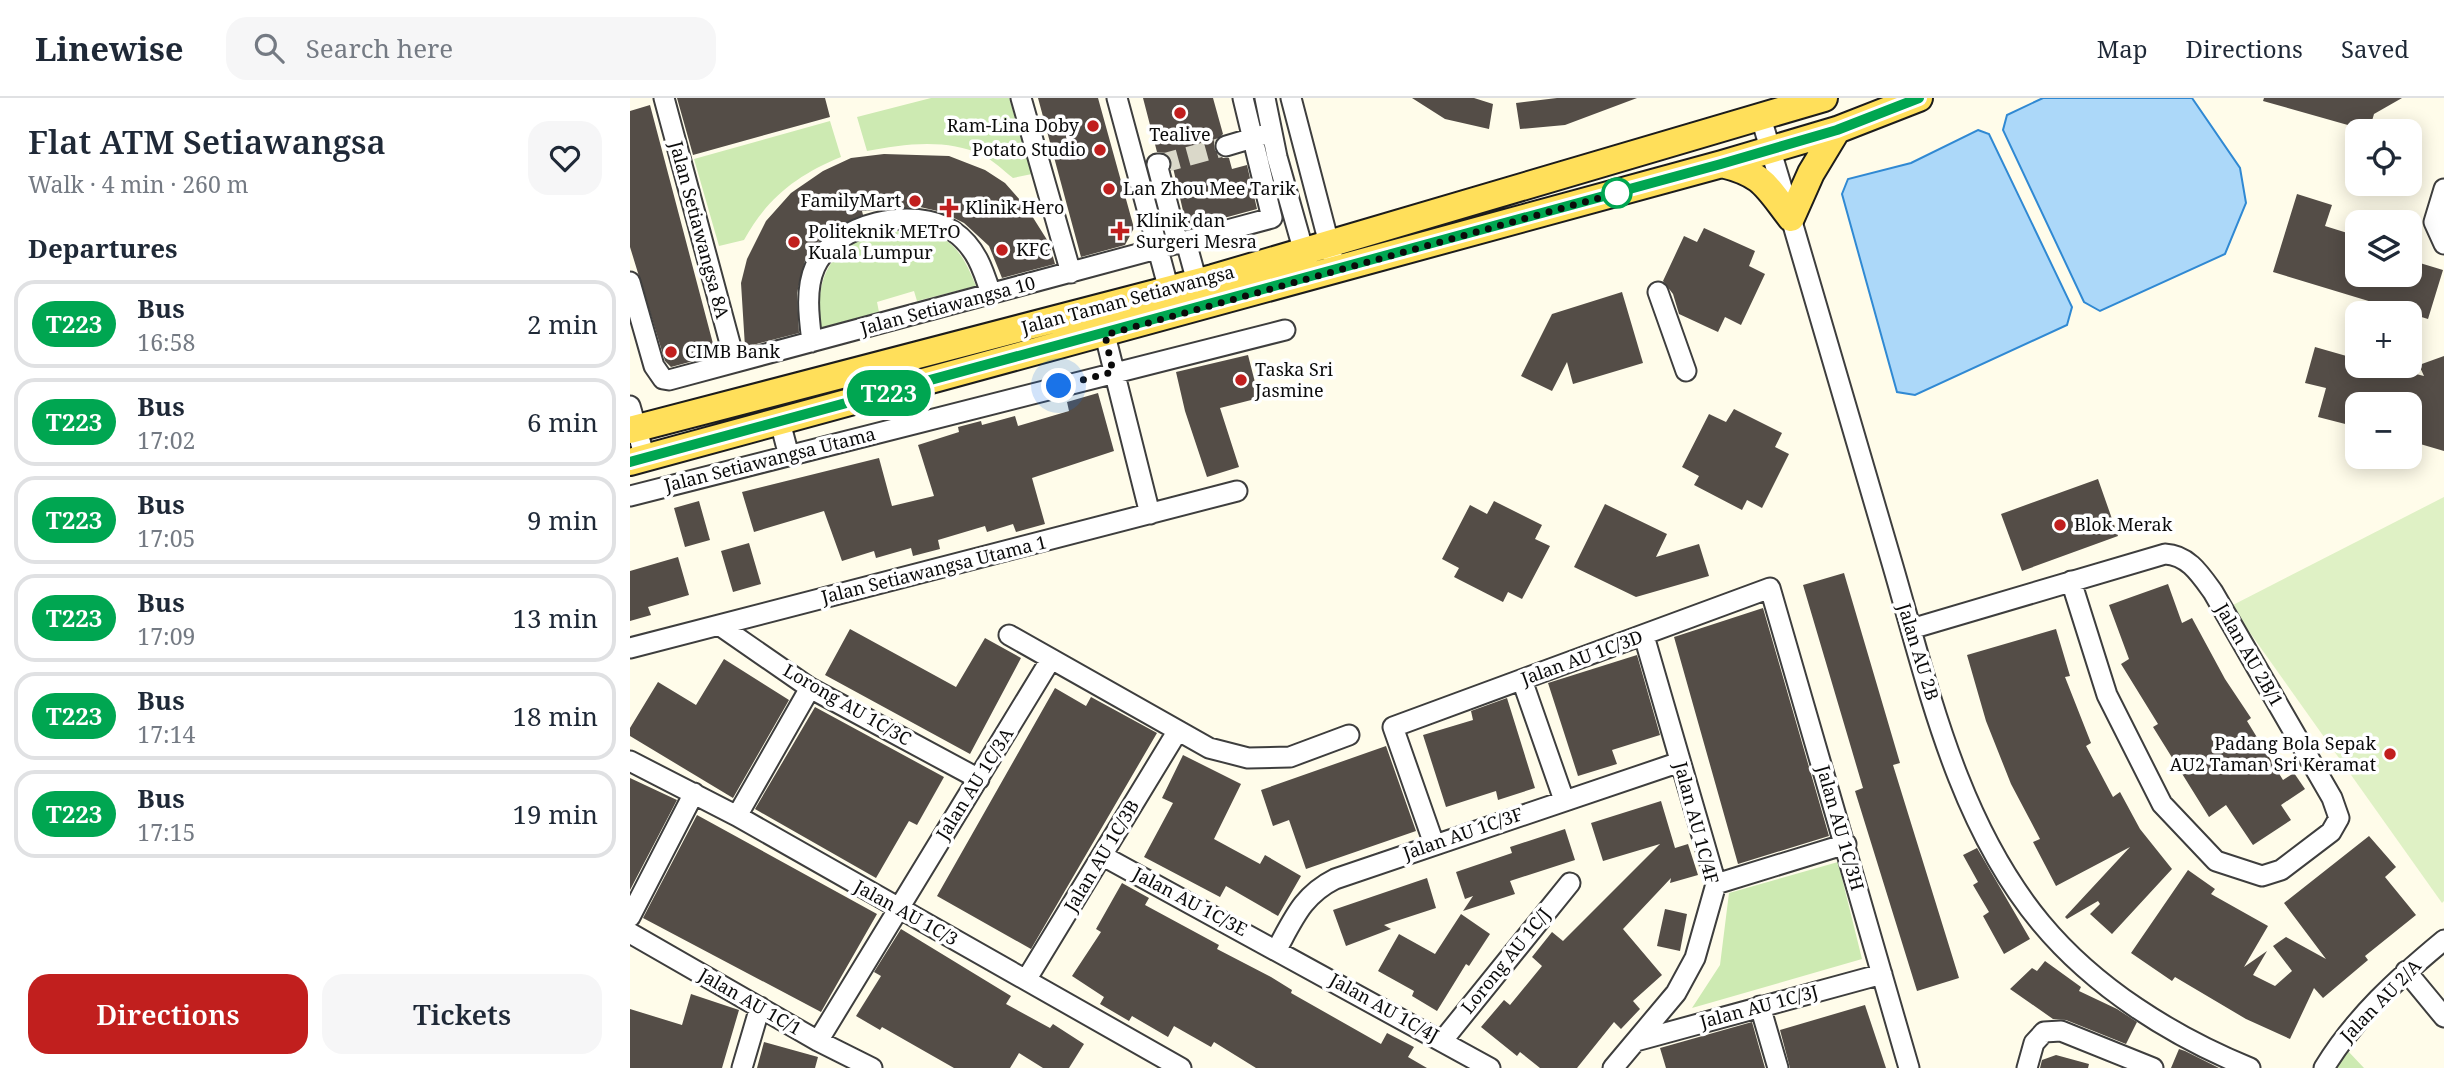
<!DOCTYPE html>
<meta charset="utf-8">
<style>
:root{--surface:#fff;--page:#f6f6f7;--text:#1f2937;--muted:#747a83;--line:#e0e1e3;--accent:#c11f1e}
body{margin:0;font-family:"Noto Serif",serif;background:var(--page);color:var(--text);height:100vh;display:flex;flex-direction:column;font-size:26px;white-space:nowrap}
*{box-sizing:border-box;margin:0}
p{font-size:23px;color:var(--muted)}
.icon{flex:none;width:38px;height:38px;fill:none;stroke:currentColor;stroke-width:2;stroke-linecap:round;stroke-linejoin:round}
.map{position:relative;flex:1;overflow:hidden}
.side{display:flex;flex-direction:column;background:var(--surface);width:630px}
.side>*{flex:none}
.badge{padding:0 14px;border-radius:23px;font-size:24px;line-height:46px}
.controls{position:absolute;left:1715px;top:21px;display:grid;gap:14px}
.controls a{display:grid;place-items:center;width:77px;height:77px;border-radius:14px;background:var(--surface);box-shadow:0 4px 18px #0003;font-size:35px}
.you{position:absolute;width:35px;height:35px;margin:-18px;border:5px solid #fff;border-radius:50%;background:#1a73e8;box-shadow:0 0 0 10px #1a73e833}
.map>.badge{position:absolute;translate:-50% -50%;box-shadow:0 0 0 4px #fff}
h2{padding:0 28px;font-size:26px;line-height:63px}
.round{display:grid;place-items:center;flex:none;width:74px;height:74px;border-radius:21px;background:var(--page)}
.head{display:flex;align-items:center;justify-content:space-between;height:119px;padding:0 28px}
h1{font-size:33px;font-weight:600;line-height:52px}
.cta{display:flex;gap:14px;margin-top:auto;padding:14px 28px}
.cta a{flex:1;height:80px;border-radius:21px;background:var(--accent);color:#fff;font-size:28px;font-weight:600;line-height:80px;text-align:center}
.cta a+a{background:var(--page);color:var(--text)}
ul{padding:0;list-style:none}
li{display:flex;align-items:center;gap:21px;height:88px;margin:0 14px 10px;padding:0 14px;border:4px solid var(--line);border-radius:21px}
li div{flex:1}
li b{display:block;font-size:26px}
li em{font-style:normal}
li .badge{min-width:77px;font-weight:700;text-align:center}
header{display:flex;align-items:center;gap:42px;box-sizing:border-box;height:98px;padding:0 35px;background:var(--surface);border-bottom:2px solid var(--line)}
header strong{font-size:33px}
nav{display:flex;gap:38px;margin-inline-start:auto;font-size:24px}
.search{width:490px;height:63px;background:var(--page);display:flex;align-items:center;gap:18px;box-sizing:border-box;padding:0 24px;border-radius:21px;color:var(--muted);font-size:26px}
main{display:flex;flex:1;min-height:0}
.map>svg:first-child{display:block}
.green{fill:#cdeab2}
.pitch{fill:#dff1c5}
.water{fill:#acd8f9;stroke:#3089d3;stroke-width:2}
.building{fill:#544d47}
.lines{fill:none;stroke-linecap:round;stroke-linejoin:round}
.minor-tunnel{stroke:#dad8c9;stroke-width:19;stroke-dasharray:19 10;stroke-linecap:butt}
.minor-casing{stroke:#3e3e3e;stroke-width:23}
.major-casing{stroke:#1c1c1c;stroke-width:30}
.minor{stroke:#fff;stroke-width:19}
.major{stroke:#ffdf5a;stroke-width:26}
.line-casing{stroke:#fff;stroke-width:16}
.line{stroke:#00a651;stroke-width:10}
.walk{stroke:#0b0b0b;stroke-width:7;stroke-dasharray:0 12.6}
.poi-dot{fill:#c11f1e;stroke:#fff;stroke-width:2.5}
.stop-dot{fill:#fff;stroke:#00a651;stroke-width:3.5}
.labels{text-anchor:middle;stroke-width:7;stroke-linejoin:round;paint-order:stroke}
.poi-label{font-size:18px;fill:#0b0b0b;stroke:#fff;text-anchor:start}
.street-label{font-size:18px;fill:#0b0b0b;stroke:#fff}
</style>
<header>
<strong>Linewise</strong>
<div class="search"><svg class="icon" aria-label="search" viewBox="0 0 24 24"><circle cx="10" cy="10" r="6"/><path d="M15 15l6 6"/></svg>Search here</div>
<nav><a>Map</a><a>Directions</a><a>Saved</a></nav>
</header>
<main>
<section class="side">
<div class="head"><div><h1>Flat ATM Setiawangsa</h1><p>Walk · 4 min · 260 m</p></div><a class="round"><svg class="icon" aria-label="heart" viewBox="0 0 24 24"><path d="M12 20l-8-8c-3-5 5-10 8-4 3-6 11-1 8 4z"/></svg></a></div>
<h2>Departures</h2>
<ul>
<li><span class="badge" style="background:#00a651;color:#fff">T223</span><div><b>Bus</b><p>16:58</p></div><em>2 min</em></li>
<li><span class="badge" style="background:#00a651;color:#fff">T223</span><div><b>Bus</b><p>17:02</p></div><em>6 min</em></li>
<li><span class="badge" style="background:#00a651;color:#fff">T223</span><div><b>Bus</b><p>17:05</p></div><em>9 min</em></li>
<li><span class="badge" style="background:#00a651;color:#fff">T223</span><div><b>Bus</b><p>17:09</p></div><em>13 min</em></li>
<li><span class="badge" style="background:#00a651;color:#fff">T223</span><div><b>Bus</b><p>17:14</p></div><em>18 min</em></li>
<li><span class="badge" style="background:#00a651;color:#fff">T223</span><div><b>Bus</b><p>17:15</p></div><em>19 min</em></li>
</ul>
<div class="cta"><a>Directions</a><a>Tickets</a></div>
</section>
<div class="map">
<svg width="1814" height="970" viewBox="0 0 1814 970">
<rect width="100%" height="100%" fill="#fffcea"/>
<path class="green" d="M301,0H379L402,76L383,80C374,73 363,62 352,57C317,40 273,46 237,53L227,19Z
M200,23L211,59C167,77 137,100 114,142L89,148L64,61Z
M280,131C320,135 332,153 346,188L287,203L284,193L247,204L249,214L190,230C183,162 214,137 280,131Z
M1208,764L1232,861L1062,910L1090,867L1099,795Z
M1717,952L1734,970H1706Z"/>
<path class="pitch" d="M1814,399V803L1812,805L1601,508Z"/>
<path class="water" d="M1413,0H1562L1610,70L1616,105L1595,156L1470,213L1454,204L1373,32L1377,17Z
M1348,32L1359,36L1442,209L1437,227L1285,297L1267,294L1212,96L1218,81L1281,65Z"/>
<path class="building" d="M47,0H195L200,19L63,57Z
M408,0H468L504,130L495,147L451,159Z
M513,0H583L593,36L584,45L585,52L593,60H599L602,71L617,67L627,111L557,130L541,61L536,55L527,54Z
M782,0H844L863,6L859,31L815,21Z
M1007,0L935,27L890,31L886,5L927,0Z
M1634,0H1772L1744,16L1739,33L1633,3Z
M20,7L86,257L41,269L35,263L0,149V13Z
M254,56L319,58L355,72L375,85L397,110L419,145L425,166L372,180L359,148L334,125L312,114L290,109L232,113L233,117L201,132L185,147L175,163L167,195L169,235L115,249L111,185L117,161L136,123L161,95L193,73L221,60Z
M1667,96L1702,107L1695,128L1727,138V177H1780V162L1813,172L1798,221L1643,174Z
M1074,130L1125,153L1119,168L1135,176L1111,227L1095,219L1088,234L1049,216L1043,196L1033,183L1054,138L1067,144Z
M992,194L1013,265L943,286L937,264L922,293L891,278L922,216Z
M1685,249L1727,261V268H1754L1794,278L1789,267L1814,258V353L1780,343V306H1727V329L1688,319L1696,290L1675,285Z
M618,257L629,300L590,310L609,369L577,379L555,313L546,274Z
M468,295L484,353L402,380L415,426L386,434L383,426L357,434L355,428L308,442L310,451L283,458L281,450L246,460L244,453L212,463L194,413L124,434L112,394L249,360L262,408L304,398L288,347L329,334L328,329L351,323L352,327L385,318L388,328L439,313L437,304Z
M1104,311L1152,335L1145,349L1159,356L1132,410L1117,402L1112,412L1064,387L1069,378L1052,369L1079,316L1096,324Z
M1468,381L1488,438L1392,473L1371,416Z
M69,403L80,442L55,449L44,410Z
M864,403L912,427L905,441L920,448L892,501L878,494L873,504L824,479L829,470L812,461L840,407L857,416Z
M975,406L1037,436L1026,459L1069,446L1079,478L1006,499L944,469Z
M119,445L131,486L103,494L91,453Z
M48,459L59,497L18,509L21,517L0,523V473Z
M1214,475L1270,665L1263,667L1329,880L1287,893L1225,693L1233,690L1173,487Z
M1538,486L1552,525L1562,520L1595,581L1621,620L1617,623L1653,682L1664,675L1675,691L1651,707L1661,722L1623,747L1596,707L1579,719L1523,629L1528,626L1491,566L1499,561L1479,507Z
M1133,510L1199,738L1108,766L1044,539Z
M220,531L326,589L355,540L391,560L340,656L195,577Z
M1426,531L1440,578L1435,579L1461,645L1456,648L1483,699L1490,694L1510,731L1542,771L1482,836L1460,816L1470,806L1468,803L1437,821L1435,819L1500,749L1426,788L1403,744L1410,741L1381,686L1356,623L1337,557Z
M1007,557L1030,637L982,652L987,666L948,678L918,585Z
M94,561L159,602L103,700L0,638V630L28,584L66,607Z
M425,590L456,608L461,599L527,635L401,851L307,798Z
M877,600L905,690L868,702L866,693L816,709L793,637L843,622L841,613Z
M185,609L314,679L287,727L279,723L246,780L125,711Z
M756,648L786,733L676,771L659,722L643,728L631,692Z
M553,657L611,686L584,741L630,766L635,757L671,778L648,818L596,788L590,799L514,759L543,705L532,700Z
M0,680L47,702L0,792Z
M1031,703L1045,750L1058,746L1068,777L1040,785L1041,780L993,831L1032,877L1003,903L1010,911L991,931L984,924L947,970H910L890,954L887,958L851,929L874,902L880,907L912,868L902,859L922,834L933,843L1030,746L973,763L961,725Z
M67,717L247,816L191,914L13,820Z
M935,731L945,762L880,783L885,796L833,813L843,798L835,801L826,774L882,755L880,749Z
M1739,738L1766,769L1755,779L1786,817L1735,858L1738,862L1693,900L1684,890L1660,941L1616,921L1545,879L1542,883L1501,855L1558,772L1585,791L1581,796L1638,828L1614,869L1637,853L1623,877L1645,888L1662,873L1643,848L1656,839L1696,861L1654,805Z
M1347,750L1400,841L1374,856L1353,818L1359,814L1343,787L1348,784L1333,757Z
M797,780L806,810L754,827L761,831L716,848L703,812Z
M492,785L519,800L515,807L589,847L587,851L641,879L662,892L661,895L751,946L757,935L784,949L778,959L797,970H626L584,944L581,949L544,928L538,939L502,918L499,923L470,906L474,899L442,878L471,834L466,831Z
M1035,811L1057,816L1050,853L1027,848Z
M831,816L860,836L839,868L836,866L807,913L782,898L784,893L748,873L769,836L805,856Z
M271,831L381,898L376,906L420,930L423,926L454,946L439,970H413L389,955L380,970H324L252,929L250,932L226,918L251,878L244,874Z
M1415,863L1451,889L1449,893L1487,911L1507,924L1496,946L1436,922L1423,921L1380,891L1402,870L1407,873Z
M61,896L109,912L92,970H0V911L52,927Z
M1235,907L1256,970H1160L1150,932Z
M1122,924L1135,970H1036L1030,950Z
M134,944L188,959L185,970H127Z
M1549,951L1555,953L1589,970H1541Z
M1426,957L1459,966L1458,970H1410L1412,962Z"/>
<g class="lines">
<path class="minor-tunnel" d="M530,66L596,48"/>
<defs>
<path id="minor" d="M34,0L105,264
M391,0L441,175
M487,0L539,192
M635,0L647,59L677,165
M661,0L702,157
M1131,20C1176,168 1218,317 1262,465C1298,588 1327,724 1411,825C1465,890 1542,938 1620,970
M596,48L633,37
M530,66H527L548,146
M1814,91L1804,124L1814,146
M556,144L567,184
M0,184L24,268L33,281L39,282L642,120L613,0
M1028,194L1056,273
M475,237L520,416
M182,244C179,220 175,191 185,169C205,125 284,107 323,133C346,149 353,171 361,196
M0,308L15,360
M150,324L159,358
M0,398L655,232
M89,527L180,590L349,681
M1281,531L1535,456C1558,457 1570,476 1583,494L1702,700L1709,720L1701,734L1651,772L1632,778L1586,763L1532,706L1477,597L1441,483
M379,537L579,650L618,660L660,659L719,637
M0,550L607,393
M892,582L934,702
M0,663L107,718L551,970
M107,718L180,590
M804,746L763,629L1140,490L1279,970
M473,758L860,970
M1086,786L1216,746
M0,819L64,695
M0,835L188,943L242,970
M647,851C664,820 673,797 705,781L1050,664
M1776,873L1814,919
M396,882L547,634
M1130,908L1148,970
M813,942L940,785
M188,943L421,561
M1006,943L1252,876
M112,970L130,909
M983,970L1046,895L1065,860L1086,786L1014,538
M1397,970L1404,945L1414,934L1431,933L1523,970
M1694,970C1725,919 1768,880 1814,842"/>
<path id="major" d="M1092,66C1133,76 1136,88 1161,120L1181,75L1207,32
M0,332L583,180L1194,0
M0,364L1092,66L1207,32L1289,0"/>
</defs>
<use href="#minor" class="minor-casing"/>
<use href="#major" class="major-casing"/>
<use href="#minor" class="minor"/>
<use href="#major" class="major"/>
</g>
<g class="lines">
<defs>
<path id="line" d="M0,364L1091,66L1207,32L1289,0"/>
</defs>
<use href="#line" class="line-casing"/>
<use href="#line" class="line"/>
<path class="walk" d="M429,288L483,274L475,237L987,95"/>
</g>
<g class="poi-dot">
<circle cx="550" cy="15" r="7"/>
<circle cx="463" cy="28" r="7"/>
<circle cx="470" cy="52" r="7"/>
<circle cx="479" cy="91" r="7"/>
<circle cx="285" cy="103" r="7"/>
<path d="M315.5 99.5h7v7h7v7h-7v7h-7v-7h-7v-7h7z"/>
<path d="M486.5 122.5h7v7h7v7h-7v7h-7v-7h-7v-7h7z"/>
<circle cx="164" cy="144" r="7"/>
<circle cx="372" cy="152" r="7"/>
<circle cx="41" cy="254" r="7"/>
<circle cx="611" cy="282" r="7"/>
<circle cx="1430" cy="427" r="7"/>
<circle cx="1760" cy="656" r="7"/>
</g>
<circle class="stop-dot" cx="987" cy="95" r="14"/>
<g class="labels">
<g class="poi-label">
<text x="449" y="34" text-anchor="end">Ram-Lina Doby</text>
<text x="550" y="43" text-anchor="middle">Tealive</text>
<text x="456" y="58" text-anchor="end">Potato Studio</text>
<text x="493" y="97">Lan Zhou Mee Tarik</text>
<text x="271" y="109" text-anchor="end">FamilyMart</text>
<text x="335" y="116">Klinik Hero</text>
<text x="506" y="129">Klinik dan<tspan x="506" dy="21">Surgeri Mesra</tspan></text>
<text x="178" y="140">Politeknik METrO<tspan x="178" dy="21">Kuala Lumpur</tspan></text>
<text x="386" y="158">KFC</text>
<text x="55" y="260">CIMB Bank</text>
<text x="625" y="278">Taska Sri<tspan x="625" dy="21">Jasmine</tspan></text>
<text x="1444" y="433">Blok Merak</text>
<text x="1746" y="652" text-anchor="end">Padang Bola Sepak<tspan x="1746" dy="21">AU2 Taman Sri Keramat</tspan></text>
</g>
<g class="street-label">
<text transform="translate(69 132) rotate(75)" y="6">Jalan Setiawangsa 8A</text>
<text transform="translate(498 202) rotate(-15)" y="6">Jalan Taman Setiawangsa</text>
<text transform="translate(318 208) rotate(-15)" y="6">Jalan Setiawangsa 10</text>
<text transform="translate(140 362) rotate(-14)" y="6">Jalan Setiawangsa Utama</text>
<text transform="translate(304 472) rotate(-14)" y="6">Jalan Setiawangsa Utama 1</text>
<text transform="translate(1288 554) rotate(73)" y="6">Jalan AU 2B</text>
<text transform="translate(1619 557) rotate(60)" y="6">Jalan AU 2B/1</text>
<text transform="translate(952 560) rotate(-20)" y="6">Jalan AU 1C/3D</text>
<text transform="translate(217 607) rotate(30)" y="6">Lorong AU 1C/3C</text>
<text transform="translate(345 686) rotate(-58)" y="6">Jalan AU 1C/3A</text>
<text transform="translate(1066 725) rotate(75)" y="6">Jalan AU 1C/4F</text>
<text transform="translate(1210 730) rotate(74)" y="6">Jalan AU 1C/3H</text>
<text transform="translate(833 736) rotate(-19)" y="6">Jalan AU 1C/3F</text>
<text transform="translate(472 758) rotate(-59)" y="6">Jalan AU 1C/3B</text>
<text transform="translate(560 804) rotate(28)" y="6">Jalan AU 1C/3E</text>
<text transform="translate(276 815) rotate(29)" y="6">Jalan AU 1C/3</text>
<text transform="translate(876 863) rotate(-51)" y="6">Lorong AU 1C/J</text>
<text transform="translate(1751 903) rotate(-46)" y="6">Jalan AU 2/A</text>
<text transform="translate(120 904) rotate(30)" y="6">Jalan AU 1C/1</text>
<text transform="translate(1129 909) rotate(-15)" y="6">Jalan AU 1C/3J</text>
<text transform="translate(754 910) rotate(29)" y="6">Jalan AU 1C/4J</text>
</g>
</g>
</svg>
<div class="controls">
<a><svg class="icon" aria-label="locate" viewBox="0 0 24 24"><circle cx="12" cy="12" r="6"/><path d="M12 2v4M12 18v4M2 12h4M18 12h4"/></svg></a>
<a><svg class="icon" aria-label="layers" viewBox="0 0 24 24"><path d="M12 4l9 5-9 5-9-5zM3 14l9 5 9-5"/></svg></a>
<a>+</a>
<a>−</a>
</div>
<div class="you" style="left:429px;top:288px"></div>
<b class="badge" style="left:259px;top:295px;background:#00a651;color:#fff">T223</b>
</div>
</main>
